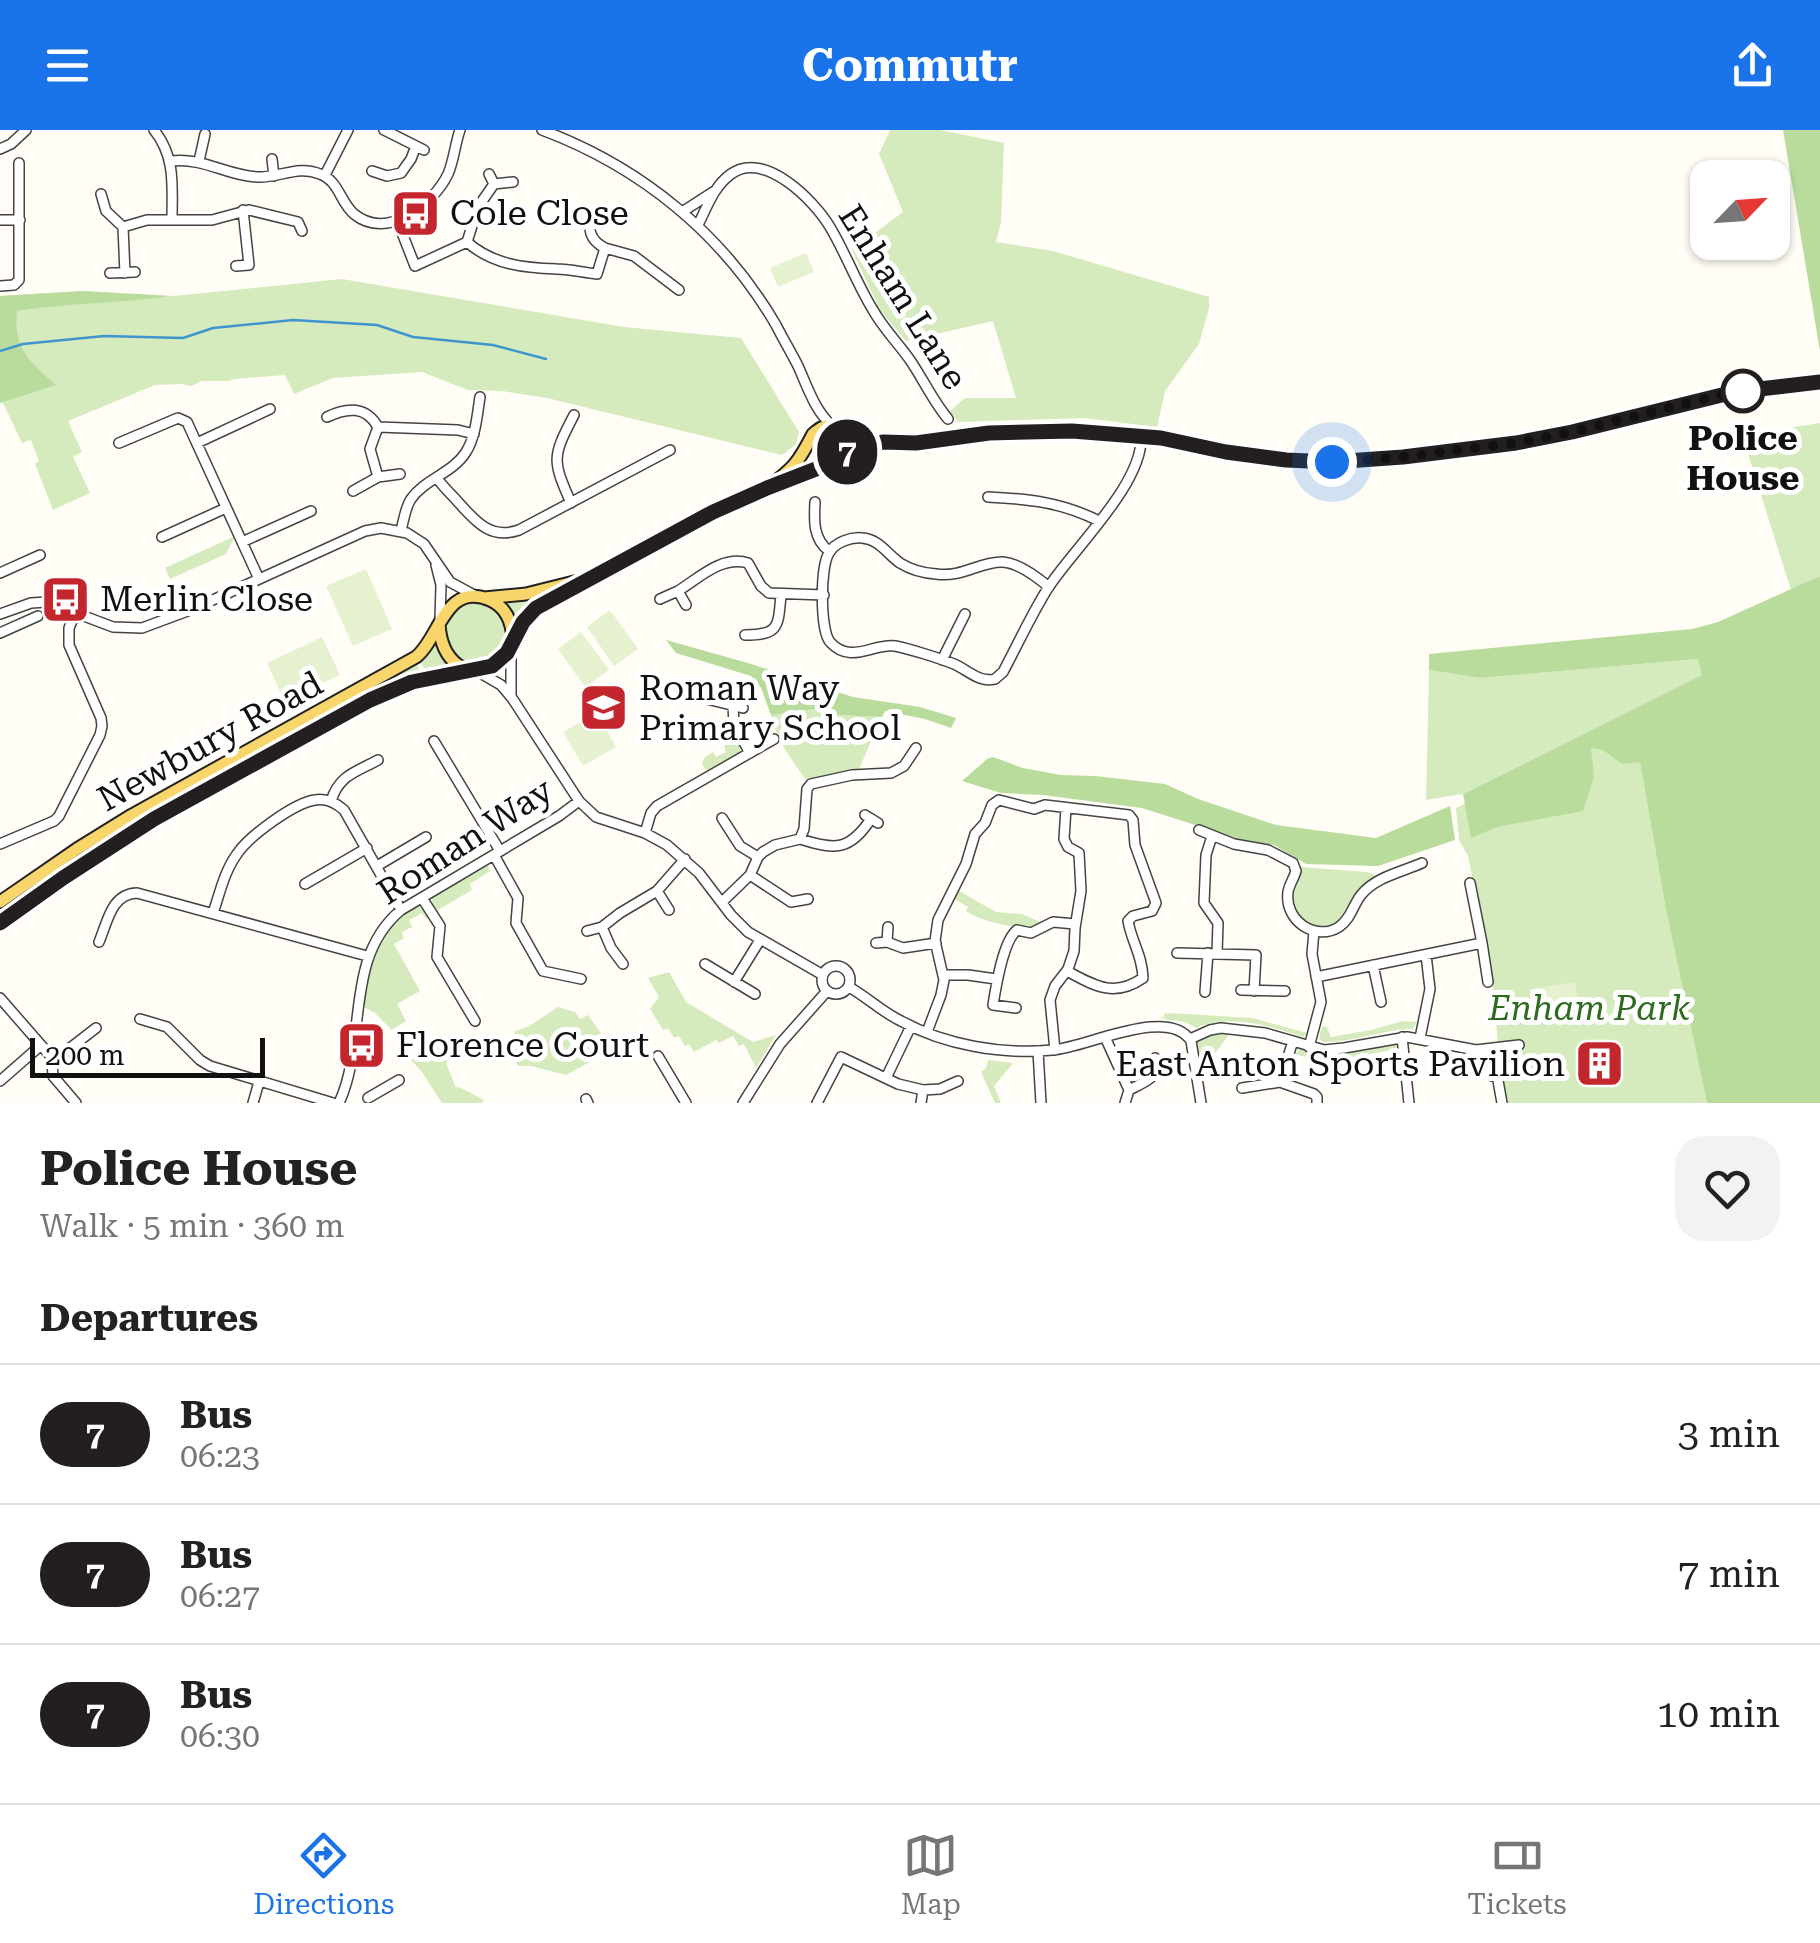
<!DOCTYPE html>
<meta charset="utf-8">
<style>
:root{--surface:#fff;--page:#f2f2f2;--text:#222;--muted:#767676;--line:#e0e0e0;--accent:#1a73e8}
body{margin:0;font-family:"Roboto Serif",serif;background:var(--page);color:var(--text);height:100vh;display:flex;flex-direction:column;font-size:38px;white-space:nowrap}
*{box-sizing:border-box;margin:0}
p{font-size:32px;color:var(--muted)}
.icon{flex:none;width:55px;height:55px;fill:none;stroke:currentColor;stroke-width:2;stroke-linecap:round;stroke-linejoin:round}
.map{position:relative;height:973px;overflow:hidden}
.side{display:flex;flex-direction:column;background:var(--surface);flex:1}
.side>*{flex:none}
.badge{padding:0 20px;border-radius:32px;font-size:35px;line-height:65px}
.needle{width:65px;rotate:65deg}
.tools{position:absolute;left:1690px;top:30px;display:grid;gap:20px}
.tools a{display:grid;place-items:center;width:100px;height:100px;border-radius:20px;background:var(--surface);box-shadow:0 2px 8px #0004;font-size:50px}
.scale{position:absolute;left:30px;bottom:25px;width:235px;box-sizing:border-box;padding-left:10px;border:5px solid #111;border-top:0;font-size:28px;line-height:35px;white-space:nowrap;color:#111;-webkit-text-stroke:8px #fff;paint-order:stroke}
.you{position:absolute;width:50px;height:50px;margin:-25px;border:8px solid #fff;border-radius:50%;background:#1a73e8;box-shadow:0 0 0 15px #1a73e833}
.map>.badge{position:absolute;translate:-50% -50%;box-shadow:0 0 0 5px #fff}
h2{padding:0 40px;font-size:38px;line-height:90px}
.round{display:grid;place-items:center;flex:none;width:105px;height:105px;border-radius:30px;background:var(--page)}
.head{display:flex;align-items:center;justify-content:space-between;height:170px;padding:0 40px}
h1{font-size:48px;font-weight:700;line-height:75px}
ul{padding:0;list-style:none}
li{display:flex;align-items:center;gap:30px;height:140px;padding:0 40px;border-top:2px solid var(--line)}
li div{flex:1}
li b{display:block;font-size:38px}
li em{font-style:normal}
li .badge{min-width:110px;font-weight:700;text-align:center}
header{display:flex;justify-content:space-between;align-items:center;height:130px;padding:0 40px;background:var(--accent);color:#fff;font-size:45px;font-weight:700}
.menu{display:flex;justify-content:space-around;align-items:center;height:140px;border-top:2px solid var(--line);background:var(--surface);font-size:28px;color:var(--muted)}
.menu a{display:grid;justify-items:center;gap:5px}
.menu .on{color:var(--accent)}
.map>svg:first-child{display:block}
.green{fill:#d5ebbd}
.forest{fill:#b9dc9c}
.pitch{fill:#e6f2cf}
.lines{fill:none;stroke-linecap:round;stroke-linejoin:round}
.stream{stroke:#3f96cf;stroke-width:2.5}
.minor-casing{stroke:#444;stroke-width:12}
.major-casing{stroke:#222;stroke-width:15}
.minor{stroke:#fff;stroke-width:9}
.major{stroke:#f9d66b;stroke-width:11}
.line-casing{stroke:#fff;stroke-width:22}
.line{stroke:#231f20;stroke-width:15}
.walk{stroke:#111;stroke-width:10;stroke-dasharray:0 18}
.stop-dot{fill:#fff;stroke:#231f20;stroke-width:5}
.labels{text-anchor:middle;stroke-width:10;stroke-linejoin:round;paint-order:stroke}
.poi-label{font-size:35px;fill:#111;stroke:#fff;text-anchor:start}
.street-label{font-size:35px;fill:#111;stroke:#fff}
.stop-label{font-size:35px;font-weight:bold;fill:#111;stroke:#fff}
.park-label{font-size:35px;font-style:italic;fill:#2f6b1f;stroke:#fff}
</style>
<header><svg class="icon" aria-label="menu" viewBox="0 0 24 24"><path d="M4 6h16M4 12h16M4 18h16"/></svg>Commutr<svg class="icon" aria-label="share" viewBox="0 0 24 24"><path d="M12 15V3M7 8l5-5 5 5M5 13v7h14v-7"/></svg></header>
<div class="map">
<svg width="1820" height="973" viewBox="0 0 1820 973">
<rect width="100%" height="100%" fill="#fffdf5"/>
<path class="green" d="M890,0H940L1004,13L1001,92L996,112L1053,121L1209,167V178L1199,214L1165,261L1157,297L1084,288L959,292L949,282L965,268H1016L993,191L906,211L880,180L852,120L903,82L879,24Z
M342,149L624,197L741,208L799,302L796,314L782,325L547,268L502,261L468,260L422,242L333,248L294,264L285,245L234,249L229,251H202L191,256L182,254L155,255L68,291L82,322L73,327L90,363L53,380L35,334L39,331L31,310L22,313L3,273H0V166L83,161L164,167Z
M1820,293V446L1791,460L1742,305Z
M815 315a13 13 0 1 1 26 0a13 13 0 1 1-26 0Z
M235,406L226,424L170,449L165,438Z
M546,466L524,482L516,495L500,469Z
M444 504a32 32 0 1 1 64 0a32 32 0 1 1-64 0Z
M434,509L440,525L454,539L427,545L419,529Z
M1698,529L1703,545L1463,664L1426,670L1429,540L1481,548Z
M416,531L422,546L391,554L0,788V777L97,711Z
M815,579L836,585L882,587L858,641L806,650C791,629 777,610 771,585Z
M1634,598L1666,780L1707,973H1504L1491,842L1468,726L1459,710L1456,678Z
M735,609L741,616L740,622L710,641L705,639L702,634L704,628L713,622L716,627L726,622L724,616Z
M487,735L490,741L470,754L472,760L438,780L439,783L435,785L431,778L432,768Z
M1301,737L1366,742L1378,746C1355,759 1358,773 1343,789C1330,803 1305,800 1295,784C1293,779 1292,774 1290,769Z
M959,761L996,782L1022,784L1043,793L1034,799C1010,796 986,794 966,781L968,777L955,769Z
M419,777L426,781L430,787L426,789L422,783L409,790L412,797L402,802L404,808L394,814L420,861L397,874L406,891L392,900L375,883L364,877C367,840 377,788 419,777Z
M669,842L686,872L753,912L776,905L756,938L744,914L739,916L733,906L719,913L716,910L694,922L689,914L685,916L679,906L674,908L668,898L663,900L650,879L659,867L648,848Z
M558,877L575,882L580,889L588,885L610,916L608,922L566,945L531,936H518L511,919L515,901L528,897Z
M1171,883L1252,888L1307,903L1303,907C1269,896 1230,883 1196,898C1181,887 1172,893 1160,887H1164V884Z
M1403,891L1417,892L1413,899C1382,899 1353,913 1323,912L1319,909L1322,896L1327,897L1331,907L1371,900Z
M1214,901L1230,903L1213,926L1201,927L1197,925V910Z
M1392,913L1396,914L1398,919C1362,925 1330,935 1295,924L1300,919C1335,928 1358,921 1392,913Z
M431,917C441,916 449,915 454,925L446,933L456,958L459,957L484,970L482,973H442L422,942L411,930Z
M988,930L1013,933L994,956L1001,973H995L981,942L986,938Z"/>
<path class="forest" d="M1783,0H1820V221Z
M83,161L173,166C121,173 68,173 17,181C13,218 30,232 56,255L0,273V166Z
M1820,446V973H1707L1666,780L1640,632L1622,634L1603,620L1591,618L1594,647L1583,681L1497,697L1471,708L1463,664L1702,545L1698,529L1481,548L1429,540V524L1692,499L1718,492Z
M666,510L748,533L853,567L920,577L956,588L951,598L925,589L885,581L882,587L836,585L815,579L771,585L761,558L751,546L676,523Z
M993,627L1023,638L1061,645L1095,646L1165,654L1198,669L1276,695L1376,708L1450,676L1455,710L1378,736L1306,734L1274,715L1239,709L1142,678L1043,665L1001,663L962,651L987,629Z"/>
<path class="pitch" d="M806,123L814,142L778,157L770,138Z
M366,439L392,499L353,516L326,456Z
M610,480L638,519L614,536L587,497Z
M581,502L609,540L585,557L558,519Z
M322,507L340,545L284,570L267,533Z
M597,583L616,617L583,636L563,602Z
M1575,852L1578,875L1533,882L1530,859Z"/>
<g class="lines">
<path class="stream" d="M0,221L23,214L104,206L183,208L213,198L293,190L377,195L413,207L493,215L546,229"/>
<defs>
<path id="minor" d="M154,0C176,27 172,57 172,90
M384,0L424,20
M542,0C641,37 723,104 776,195C783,209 791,222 798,236C808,258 814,279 832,296
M0,19L11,14L26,0
M272,29L274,46
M171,31C204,27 229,47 260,47C281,47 299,35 320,44C339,51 340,72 354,84C387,111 433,75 448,44C454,30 455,14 460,0
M199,31L205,4
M372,41L387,46L401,43L411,29L416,16
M325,45L348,0
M494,54L513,52
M101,64L106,81L123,97L147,90H212L249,80L298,92L302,101
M682,82L713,62
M0,90H20
M397,90L415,136L467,112L478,77L494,54L489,44
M698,95C707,77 714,56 731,44C764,20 814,70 830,97C846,124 857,154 873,180C883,198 898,213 910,230C923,249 933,271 948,289
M123,97L125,143
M467,112C493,135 525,138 557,139C571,139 584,143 597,144L605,118C589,110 588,99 591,82
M605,118L634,126L679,160
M236,136L249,135L243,80
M110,143L135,142
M0,156L14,155L19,150V33
M327,287C348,277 366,276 378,297L370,319L378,347
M378,297L458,300L474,304
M119,313L178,288L187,292L259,449
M197,313L270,279
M437,348C443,357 451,364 458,372C476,392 491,410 519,400L670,320
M353,361L378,347L400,344
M988,367C1029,369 1061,372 1099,391
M815,372C814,391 813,409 829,421
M571,373C552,330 552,327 574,285
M401,400C404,390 405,378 411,369C425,349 453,343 466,322C476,306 477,285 480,267
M162,407L226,378
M242,412L311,381
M436,435L441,455L440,490
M0,443L40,425
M1049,457C1037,447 1019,433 1003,432C981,431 962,448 936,444C922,443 911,440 900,433C887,424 879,409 862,408C851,407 835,412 829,423C820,437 820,500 830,512C851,535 873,513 895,516C910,519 939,528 954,534C968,540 979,553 995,549L1003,542C1018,514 1031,485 1048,458C1073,419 1144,353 1141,306
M660,469L678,461
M686,475L678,461C699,448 722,425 748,433L761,456L769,463L824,465
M0,484L31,473L47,472L113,497L142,498L193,479L365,401L381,398L407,403L424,414L450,452L474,465
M0,503L38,486
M745,505C780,505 778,496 781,465
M511,517V567
M942,530L965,484
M477,541L501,555L512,568L579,671L596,687L645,703L667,715L699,743L731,785L748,802L823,845
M699,567L743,578
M733,575L734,595L750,623
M434,611L500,721
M331,671C339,645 356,642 378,630
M865,685L878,693
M722,688L740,716L758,727
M1199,700L1234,714L1268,720L1293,733L1296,741C1294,748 1289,755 1288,762C1284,790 1315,812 1339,797C1351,789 1353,775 1361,765C1375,747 1402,742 1422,733
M645,703L651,683L657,676L774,609
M1212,706L1206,725L1204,773L1218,793L1217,823
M800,709C836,720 849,721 871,689
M0,714L54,691L59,686L100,605L102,596L101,588L69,515V498L76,482
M494,725L518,768L516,793L543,841L581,849
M377,736L426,707
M750,745L791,772L808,769
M305,754L367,718
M657,761L669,780
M422,768L440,796L437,827L475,891
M722,772L750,745L758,727L763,722L775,715L800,709L804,699L807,659L811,654L852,645L891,643L904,636L916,618
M213,783C220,763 224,742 237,724C249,706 294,673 315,670C327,668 336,673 344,680L401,780
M602,797L611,818L623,834
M587,801L602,797L620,783L657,761L685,729
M99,812C108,791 111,764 137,763L367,826
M887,812L888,797
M876,813L887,812L903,818L936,813
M1482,813L1488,852
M1177,823L1256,825L1254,861
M705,834L755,864
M1373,835L1381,872
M822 850a14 14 0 1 1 28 0a14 14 0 1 1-28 0Z
M944,845H968L996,849
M1316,847L1482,813L1470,753
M734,852L760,810
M849,857C867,867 882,882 901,891C945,915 1002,925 1052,920C1086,918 1168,875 1191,911L1201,973
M1241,860L1285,861
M1205,862L1208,823
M0,868L54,930
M1016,878L993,875C996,856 1003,811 1017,800L1031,803L1053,792L1075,794
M140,889L167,897L200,930L210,936L333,973
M927,902L941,865L944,850L935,811L938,790L966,734L975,704L985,693L992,675L999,670L1034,679L1045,675L1129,685L1133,690L1135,715L1156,773L1152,781L1133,786L1128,791C1132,813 1142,824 1143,848C1114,868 1095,856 1067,841
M1105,907L1129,960L1125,973
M1402,907L1409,973
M1420,908L1430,859L1426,825
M1190,909L1210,900L1221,898L1265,903L1324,920L1344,918L1407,907L1476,920L1519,915
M1309,917L1321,872L1312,824L1314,801
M1055,920L1050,870L1055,856L1068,839L1074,821L1075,798L1081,761L1079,723L1068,717L1064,709L1066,678
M1038,921L1041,973
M658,926L686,973
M1492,946L1497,945L1502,973
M886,948L911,896
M0,951L40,916
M1280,952L1314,964L1317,967V973
M1242,958L1280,952L1293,911
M923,960L940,959L958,951
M1129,960C1143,953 1157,948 1160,932L1155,928
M368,968L399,950
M586,969L588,973
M76,973L53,946L52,932L96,898
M253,973L259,952
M339,973C368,910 343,828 401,780L559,686L579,671
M743,973L780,914L827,861
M817,973L841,927L898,954L923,960L921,973"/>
<path id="major" d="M767,358C794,338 798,333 813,304C818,300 819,298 826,296C835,295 870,310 883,312C911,317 939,309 966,306C1028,298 1101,296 1163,309C1218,321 1278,334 1335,332C1413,329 1492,319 1568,303C1622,292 1675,273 1730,262C1759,257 1790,255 1820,252
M484,468L526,464L574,452
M439,494C440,510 444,525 458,535C465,540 472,541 481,540C513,536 513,495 536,479L713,381L837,331C849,321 859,316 875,314
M0,772L77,719L132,685L416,527C440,508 445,451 490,470C506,477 512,492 513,509
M0,793C89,726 185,671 283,618C319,598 355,577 392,559L412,552L466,540"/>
</defs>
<use href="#minor" class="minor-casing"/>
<use href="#major" class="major-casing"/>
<use href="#minor" class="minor"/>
<use href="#major" class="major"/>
</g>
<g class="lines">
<defs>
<path id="line" d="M0,793L63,748L154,689L370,570L412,552L492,536L507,523L523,492L536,478L713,382L767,358L834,332L844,324L865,315L884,312L916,313L989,303L1072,301L1161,308L1226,322L1286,330L1332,332L1403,327L1516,313L1572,302L1734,262L1820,252"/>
</defs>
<use href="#line" class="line-casing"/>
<use href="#line" class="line"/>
<path class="walk" d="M1332,332L1403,327L1516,313L1572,302L1716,266L1743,261"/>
</g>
<defs>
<symbol id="bus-square" viewBox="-11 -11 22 22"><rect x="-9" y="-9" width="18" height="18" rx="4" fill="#c4262e" stroke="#fff"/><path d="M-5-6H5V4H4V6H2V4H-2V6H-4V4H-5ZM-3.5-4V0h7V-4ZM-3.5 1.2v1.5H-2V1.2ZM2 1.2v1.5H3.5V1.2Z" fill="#fff"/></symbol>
<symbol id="school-square" viewBox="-11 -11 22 22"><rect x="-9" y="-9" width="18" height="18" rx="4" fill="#c4262e" stroke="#fff"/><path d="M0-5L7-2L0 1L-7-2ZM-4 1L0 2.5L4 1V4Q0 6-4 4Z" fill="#fff"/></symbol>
<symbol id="building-square" viewBox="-11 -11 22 22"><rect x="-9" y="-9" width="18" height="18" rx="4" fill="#c4262e" stroke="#fff"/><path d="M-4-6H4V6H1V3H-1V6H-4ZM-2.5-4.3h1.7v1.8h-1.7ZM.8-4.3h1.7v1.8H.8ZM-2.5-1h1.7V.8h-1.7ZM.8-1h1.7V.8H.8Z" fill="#fff"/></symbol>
</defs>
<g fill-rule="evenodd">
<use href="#bus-square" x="388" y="56" width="55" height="55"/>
<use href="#bus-square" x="38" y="442" width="55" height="55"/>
<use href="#school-square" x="576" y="550" width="55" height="55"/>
<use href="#bus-square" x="334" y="888" width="55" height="55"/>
<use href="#building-square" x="1572" y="906" width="55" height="55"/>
</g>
<circle class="stop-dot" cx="1743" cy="261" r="20"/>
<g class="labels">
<g class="poi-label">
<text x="450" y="95">Cole Close</text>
<text x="100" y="481">Merlin Close</text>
<text x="639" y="570">Roman Way<tspan x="639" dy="40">Primary School</tspan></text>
<text x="396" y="927">Florence Court</text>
<text x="1565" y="946" text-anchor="end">East Anton Sports Pavilion</text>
</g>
<g class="street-label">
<text transform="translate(903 167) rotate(58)" y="12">Enham Lane</text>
<text transform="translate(210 611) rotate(-29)" y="12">Newbury Road</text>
<text transform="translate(465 711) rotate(-33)" y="12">Roman Way</text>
</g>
<g class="stop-label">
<text x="1743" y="320">Police<tspan x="1743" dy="40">House</tspan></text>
</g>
<g class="park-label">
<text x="1589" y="890">Enham Park</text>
</g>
</g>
</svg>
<div class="tools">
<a><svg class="needle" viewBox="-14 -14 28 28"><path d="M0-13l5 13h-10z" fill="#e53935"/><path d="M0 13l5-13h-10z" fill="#767676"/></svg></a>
</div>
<div class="scale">200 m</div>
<div class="you" style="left:1332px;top:332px"></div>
<b class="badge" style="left:847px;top:322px;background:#231f20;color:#fff">7</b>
</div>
<section class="side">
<div class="head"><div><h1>Police House</h1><p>Walk · 5 min · 360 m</p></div><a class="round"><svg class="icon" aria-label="heart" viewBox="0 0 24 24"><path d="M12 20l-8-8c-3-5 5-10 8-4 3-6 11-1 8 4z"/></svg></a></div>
<h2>Departures</h2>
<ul>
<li><span class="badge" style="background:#231f20;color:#fff">7</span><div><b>Bus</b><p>06:23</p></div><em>3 min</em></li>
<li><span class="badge" style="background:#231f20;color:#fff">7</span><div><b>Bus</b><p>06:27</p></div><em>7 min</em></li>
<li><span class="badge" style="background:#231f20;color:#fff">7</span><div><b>Bus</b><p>06:30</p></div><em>10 min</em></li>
</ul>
</section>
<nav class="menu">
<a class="on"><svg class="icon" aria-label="directions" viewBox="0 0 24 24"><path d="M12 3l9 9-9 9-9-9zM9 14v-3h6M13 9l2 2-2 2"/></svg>Directions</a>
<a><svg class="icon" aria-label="map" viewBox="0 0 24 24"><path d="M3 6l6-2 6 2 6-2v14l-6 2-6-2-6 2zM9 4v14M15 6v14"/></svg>Map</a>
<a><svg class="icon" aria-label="tickets" viewBox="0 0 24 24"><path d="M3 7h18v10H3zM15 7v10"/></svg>Tickets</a>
</nav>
